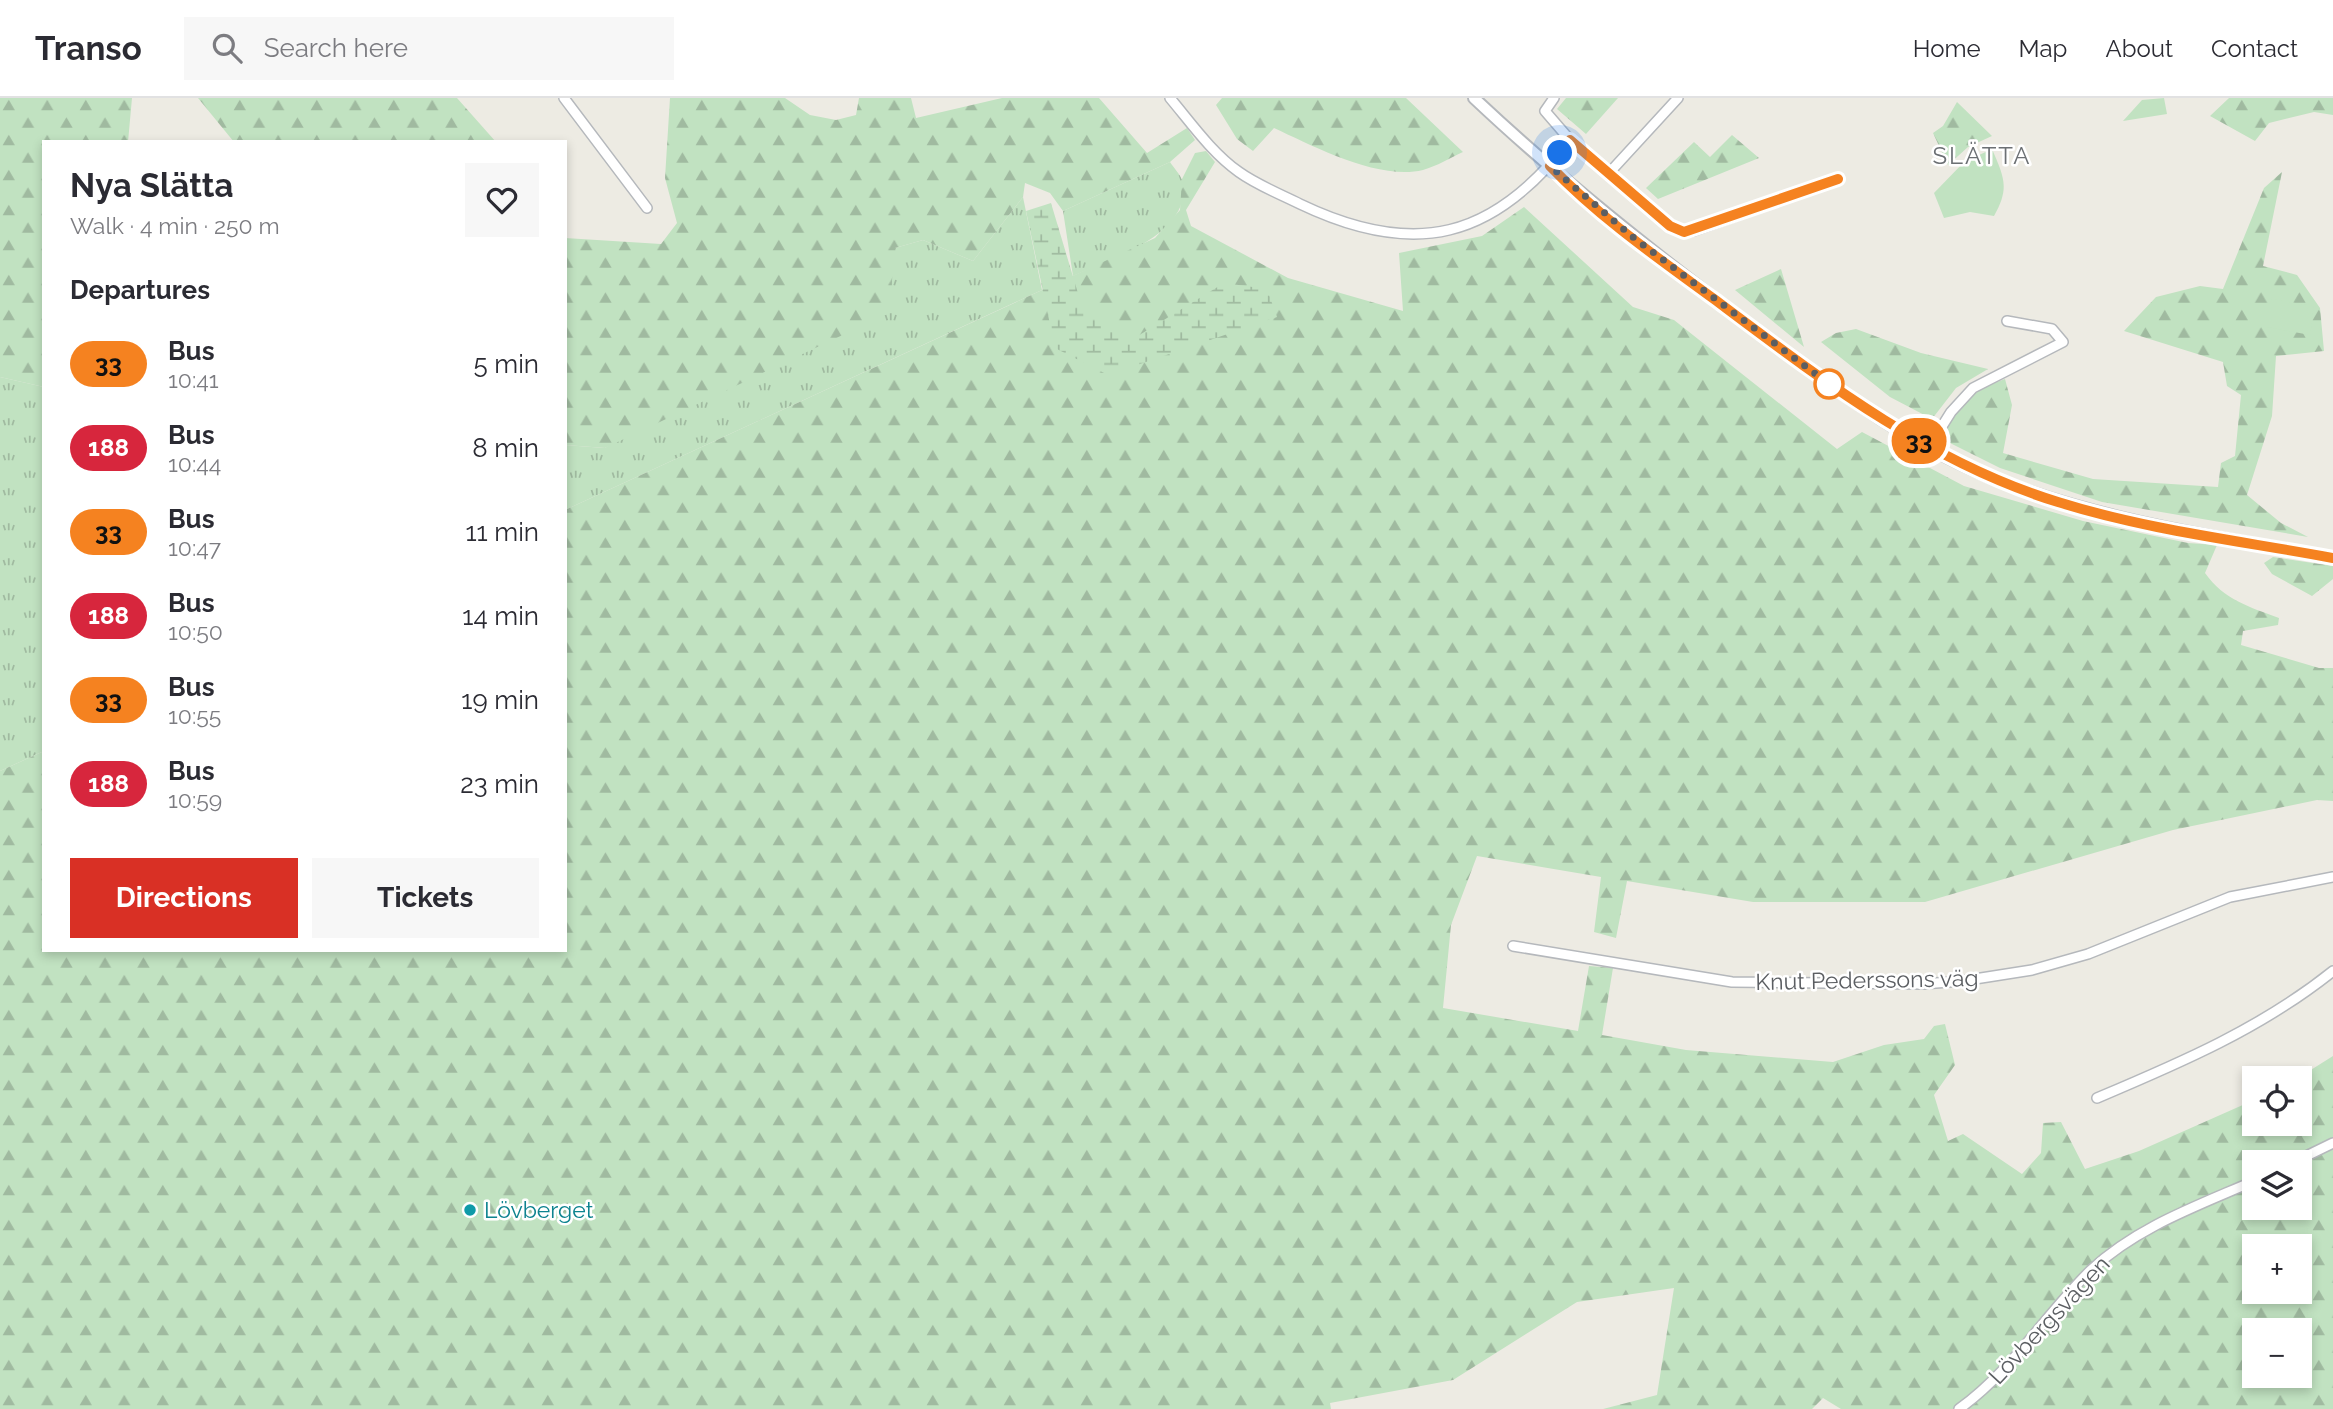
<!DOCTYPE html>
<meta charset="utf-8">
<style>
:root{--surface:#fff;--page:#f7f7f7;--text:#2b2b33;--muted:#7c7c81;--line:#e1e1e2;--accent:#d93025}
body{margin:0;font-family:Raleway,sans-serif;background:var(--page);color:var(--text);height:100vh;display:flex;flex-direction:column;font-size:26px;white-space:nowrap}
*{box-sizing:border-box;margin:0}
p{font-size:23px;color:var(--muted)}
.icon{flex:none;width:38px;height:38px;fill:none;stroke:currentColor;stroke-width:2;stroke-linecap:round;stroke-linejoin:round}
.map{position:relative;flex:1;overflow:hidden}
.side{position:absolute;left:42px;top:42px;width:525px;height:812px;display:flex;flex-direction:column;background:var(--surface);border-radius:0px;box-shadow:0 4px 10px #0003}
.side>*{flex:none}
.badge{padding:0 14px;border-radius:23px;font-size:24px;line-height:46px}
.buttons{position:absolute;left:2242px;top:968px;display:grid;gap:14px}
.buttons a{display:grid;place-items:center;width:70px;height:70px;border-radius:0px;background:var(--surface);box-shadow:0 4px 10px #0003;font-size:35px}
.you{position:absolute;width:35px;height:35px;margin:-18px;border:5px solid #fff;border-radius:50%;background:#1a73e8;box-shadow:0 0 0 10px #1a73e833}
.map>.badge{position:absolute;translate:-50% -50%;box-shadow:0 0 0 4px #fff}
h2{padding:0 28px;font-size:26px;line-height:63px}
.round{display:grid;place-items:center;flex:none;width:74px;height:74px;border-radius:0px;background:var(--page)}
.head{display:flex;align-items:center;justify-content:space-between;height:119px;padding:0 28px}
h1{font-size:33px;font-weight:700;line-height:52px}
.button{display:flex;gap:14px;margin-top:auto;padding:14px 28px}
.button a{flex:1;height:80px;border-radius:0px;background:var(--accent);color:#fff;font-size:28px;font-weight:700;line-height:80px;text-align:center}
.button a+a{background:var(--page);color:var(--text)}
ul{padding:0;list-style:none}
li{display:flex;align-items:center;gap:21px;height:84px;padding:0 28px}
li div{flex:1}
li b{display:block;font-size:26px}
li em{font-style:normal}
li .badge{min-width:77px;font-weight:700;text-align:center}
header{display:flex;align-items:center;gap:42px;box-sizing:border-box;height:98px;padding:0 35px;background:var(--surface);border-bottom:2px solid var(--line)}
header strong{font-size:33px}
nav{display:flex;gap:38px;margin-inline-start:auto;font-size:24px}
.search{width:490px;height:63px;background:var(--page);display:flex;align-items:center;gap:18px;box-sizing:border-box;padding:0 24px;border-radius:0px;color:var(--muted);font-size:26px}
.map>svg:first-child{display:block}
.grass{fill:url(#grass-tufts)}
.forest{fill:url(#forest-firs);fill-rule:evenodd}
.wetland{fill:url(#wetland-marsh)}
.park{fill:#c1e2c1}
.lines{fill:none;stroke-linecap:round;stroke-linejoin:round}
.minor-casing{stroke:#b5b8bc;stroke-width:12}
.tertiary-casing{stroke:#b5b8bc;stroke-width:14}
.minor{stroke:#fff;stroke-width:9}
.tertiary{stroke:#fff;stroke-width:10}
.line-casing{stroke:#fff;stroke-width:16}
.line{stroke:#f58220;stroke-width:10}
.walk{stroke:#5b5e62;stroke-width:7;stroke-dasharray:0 12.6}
.stop-dot{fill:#fff;stroke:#f58220;stroke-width:3.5}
.culture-dot{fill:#0f9aa8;stroke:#fff;stroke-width:2.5}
.labels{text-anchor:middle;stroke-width:5;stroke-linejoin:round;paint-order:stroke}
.street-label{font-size:23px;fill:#5b5e62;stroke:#fff}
.culture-label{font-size:23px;fill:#0d838f;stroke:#fff;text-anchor:start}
.neighbourhood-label{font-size:24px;letter-spacing:2px;fill:#6c7074;stroke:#fff}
</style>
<header>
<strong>Transo</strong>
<div class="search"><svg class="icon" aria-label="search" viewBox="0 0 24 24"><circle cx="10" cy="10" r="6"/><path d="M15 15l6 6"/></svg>Search here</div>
<nav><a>Home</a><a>Map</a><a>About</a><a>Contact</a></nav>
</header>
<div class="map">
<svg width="2333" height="1311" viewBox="0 0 2333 1311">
<defs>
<pattern id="grass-tufts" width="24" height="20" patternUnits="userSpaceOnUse" patternTransform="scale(1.75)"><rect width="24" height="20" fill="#c1e2c1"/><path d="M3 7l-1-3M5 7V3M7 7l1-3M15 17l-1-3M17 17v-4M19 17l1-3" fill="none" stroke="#a0baa0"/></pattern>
<pattern id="forest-firs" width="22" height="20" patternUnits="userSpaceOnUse" patternTransform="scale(1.75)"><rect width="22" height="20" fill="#c1e2c1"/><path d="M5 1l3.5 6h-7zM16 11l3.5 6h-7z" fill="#a0baa0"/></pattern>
<pattern id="wetland-marsh" width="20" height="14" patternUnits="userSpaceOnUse" patternTransform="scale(1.75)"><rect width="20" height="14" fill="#c1e2c1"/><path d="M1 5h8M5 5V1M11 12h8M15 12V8" fill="none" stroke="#a0baa0"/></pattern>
</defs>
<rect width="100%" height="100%" fill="#edebe3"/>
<path class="grass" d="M1170,64C1173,69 1180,76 1182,82C1195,136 1110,161 1073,178L1063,113Z
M1023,99L1042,192L565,412V347L605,350L895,150L923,142L973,163Z
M0,279L44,289V653L0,673Z"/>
<path class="forest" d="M0,0H132L128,44H44V289L0,279Z
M198,0H457L496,44H234Z
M670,0H785L810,17L836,22L856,17L859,0H911L916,20L1002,0H1099L1147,55L1187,30L1195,42L1170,64L1063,113L1050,95L1025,85L1023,99L973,163L923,142L895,150L889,215L605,350L565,347V140L661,146L677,125L665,80Z
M1222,0H1406L1463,54C1450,60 1437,68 1423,72C1379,83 1313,48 1274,30L1253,53L1237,41L1216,7Z
M1566,0H1618L1586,36L1557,11Z
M2229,0H2333V17L2314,14L2269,25L2255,43L2210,18Z
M1957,4L1992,38L1968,49L1948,67L1933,35L1943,28Z
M1732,37L1759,60L1658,101L1646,90L1694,44L1710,59Z
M1206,53L1215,64L1186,112L1191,128L1288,180L1403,213L1399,155L1482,138L1524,109L1633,209L1674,222L1837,351L1862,334L1964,388L2083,423L2188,445L2217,447L2205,475C2224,502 2250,509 2279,520L2278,527L2243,533L2241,547L2319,570H2333V703L2317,702L2173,732L1925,804H1753L1627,783L1616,840L1594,834L1601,779L1477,758L1451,827L1443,910L1578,933L1589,868L1613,870L1602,937L1686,952L1833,964L1884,947L1924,941L1934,928L1945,926L1955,967L1934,997L1948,1043L1963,1036L2022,1076L2041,1055L2043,1025L2061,1024L2085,1071L2139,1053L2254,1002V1026H2300L2298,980L2333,958V1311H1841L1823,1300L1812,1311H1603L1657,1297L1674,1190L1577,1204L1453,1282L1330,1305L1331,1311H0V673L44,653V852H565V412L1155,140L1180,112L1182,81L1195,55ZM2254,1064H2300V1110H2254ZM2254,1148H2300V1194H2254ZM2254,1232H2300V1278H2254Z
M2282,74L2263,168L2297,177L2320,210L2324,253L2276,258L2272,318L2247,397L2281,425L2308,439L2102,404L2000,370L1940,340C1960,307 1968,294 2005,281L2012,307L2003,355L2093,381L2218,389L2221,365L2235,358L2241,297L2227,288L2223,264L2124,233L2156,199L2200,188L2223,191L2264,90Z
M1781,171L1804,249L1735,192Z
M1856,231L1921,255L1988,271L1956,290L1932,321L1890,299L1821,244L1836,235Z
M2273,459L2333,468V481L2312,498L2272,476L2264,465Z"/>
<path class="wetland" d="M1051,105L1080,202L1128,244L1224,185L1267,191L1277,219L1108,277L1055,250L1026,113Z"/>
<path class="park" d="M2164,0L2167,16L2123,23L2142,2Z
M1992,51C2004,79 2010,90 1994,118L1970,114L1944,120L1934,95L1964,64Z
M2271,201L2314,208L2310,237L2267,229Z"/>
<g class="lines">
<defs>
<path id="minor" d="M564,0L647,110
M1170,0C1191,25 1212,55 1239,74C1257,87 1280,96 1300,106C1415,161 1494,141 1570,42
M1554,0L1545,13L1570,42L1670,128L1684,134L1693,133L1838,81
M1610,74L1678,0
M1929,349L1951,314L1973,290L2063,244L2052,231L2007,223
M1513,848L1732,884L1923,886L1962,883L2032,872L2088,856L2230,799L2333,779
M2097,1000C2180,965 2262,930 2333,873
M2294,1064L2333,1045
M1959,1311C2012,1273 2045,1217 2091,1172C2137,1129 2197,1108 2254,1083"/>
<path id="tertiary" d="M1474,0C1563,84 1658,159 1756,232C1835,291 1915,352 2008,386C2113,425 2224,440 2333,460"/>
</defs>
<use href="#minor" class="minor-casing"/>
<use href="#tertiary" class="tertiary-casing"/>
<use href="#minor" class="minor"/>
<use href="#tertiary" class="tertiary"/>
</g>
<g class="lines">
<defs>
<path id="line" d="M1838,81L1684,134L1670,128L1570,42L1550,68C1599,119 1658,160 1714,201C1822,282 1928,364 2058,404C2147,432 2242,443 2333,460"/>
</defs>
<use href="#line" class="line-casing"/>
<use href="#line" class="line"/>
<path class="walk" d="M1560,55L1550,68L1634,140L1829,286"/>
</g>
<circle class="stop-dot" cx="1829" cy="286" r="14"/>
<circle class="culture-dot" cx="470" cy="1112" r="7"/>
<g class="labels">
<g class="street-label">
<text transform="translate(1867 882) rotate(-1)" y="8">Knut Pederssons väg</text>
<text transform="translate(2049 1222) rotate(-47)" y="8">Lövbergsvägen</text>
</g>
<g class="culture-label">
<text x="484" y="1120">Lövberget</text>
</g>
<g class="neighbourhood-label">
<text x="1982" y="66">SLÄTTA</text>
</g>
</g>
</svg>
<div class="buttons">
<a><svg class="icon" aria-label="locate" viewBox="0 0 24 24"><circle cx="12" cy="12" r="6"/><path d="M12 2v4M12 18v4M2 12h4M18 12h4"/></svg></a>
<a><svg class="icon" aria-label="layers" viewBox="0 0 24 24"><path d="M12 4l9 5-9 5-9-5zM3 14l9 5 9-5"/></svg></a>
<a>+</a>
<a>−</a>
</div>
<div class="you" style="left:1560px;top:55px"></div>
<b class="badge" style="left:1919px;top:343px;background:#f58220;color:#111">33</b>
<section class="side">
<div class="head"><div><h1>Nya Slätta</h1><p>Walk · 4 min · 250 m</p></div><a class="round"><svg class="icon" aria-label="heart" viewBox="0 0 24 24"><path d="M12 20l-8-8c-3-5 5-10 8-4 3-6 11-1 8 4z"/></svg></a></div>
<h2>Departures</h2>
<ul>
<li><span class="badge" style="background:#f58220;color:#111">33</span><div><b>Bus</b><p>10:41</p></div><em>5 min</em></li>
<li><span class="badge" style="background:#d7263d;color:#fff">188</span><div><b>Bus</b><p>10:44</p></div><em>8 min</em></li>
<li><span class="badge" style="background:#f58220;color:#111">33</span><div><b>Bus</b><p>10:47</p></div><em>11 min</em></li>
<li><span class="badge" style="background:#d7263d;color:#fff">188</span><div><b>Bus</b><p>10:50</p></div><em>14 min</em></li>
<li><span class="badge" style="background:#f58220;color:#111">33</span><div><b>Bus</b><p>10:55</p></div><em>19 min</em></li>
<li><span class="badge" style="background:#d7263d;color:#fff">188</span><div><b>Bus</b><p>10:59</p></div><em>23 min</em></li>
</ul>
<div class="button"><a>Directions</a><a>Tickets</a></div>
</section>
</div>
